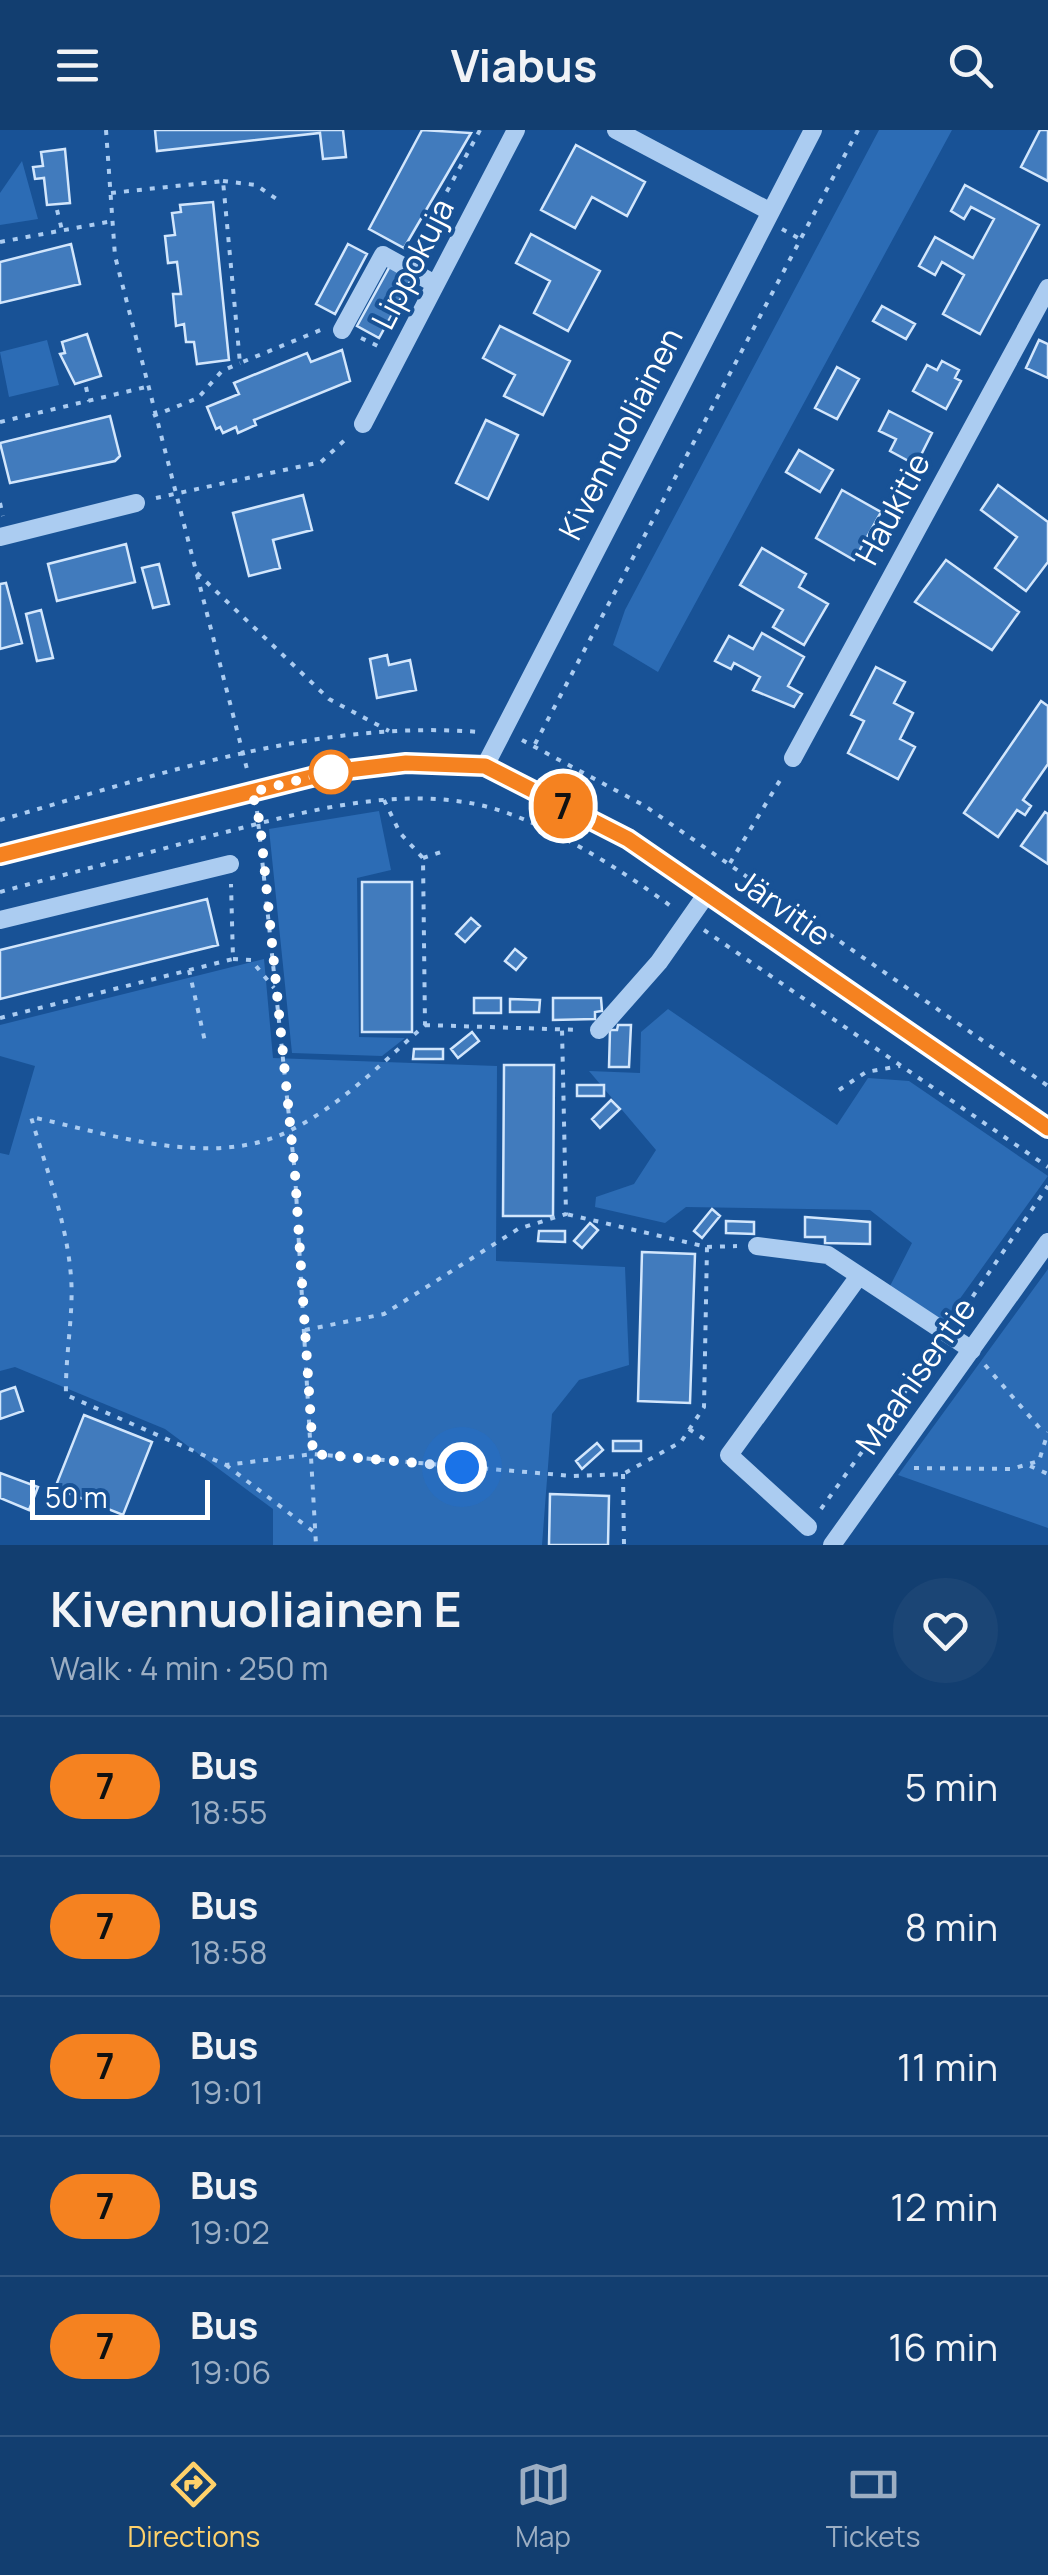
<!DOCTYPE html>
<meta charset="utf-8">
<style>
:root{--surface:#123e70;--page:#1b4575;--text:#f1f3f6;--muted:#9caec3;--line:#315783;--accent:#ffd16a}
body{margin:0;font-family:Manrope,sans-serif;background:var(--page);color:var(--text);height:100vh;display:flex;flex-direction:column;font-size:38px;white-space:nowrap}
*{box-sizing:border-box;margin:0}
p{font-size:32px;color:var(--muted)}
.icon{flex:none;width:55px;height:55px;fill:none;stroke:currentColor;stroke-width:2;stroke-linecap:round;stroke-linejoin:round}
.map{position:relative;height:1415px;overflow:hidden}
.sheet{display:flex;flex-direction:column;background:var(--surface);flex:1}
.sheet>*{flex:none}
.badge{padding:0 20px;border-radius:32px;font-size:35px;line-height:65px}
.scale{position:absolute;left:30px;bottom:25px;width:180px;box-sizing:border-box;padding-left:10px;border:5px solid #fff;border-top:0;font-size:28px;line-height:35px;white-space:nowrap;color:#fff;-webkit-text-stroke:8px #185296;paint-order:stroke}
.you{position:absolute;width:50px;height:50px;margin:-25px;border:8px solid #fff;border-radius:50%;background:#1a73e8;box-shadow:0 0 0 15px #1a73e833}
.map>.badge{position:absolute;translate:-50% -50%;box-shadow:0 0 0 5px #fff}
.round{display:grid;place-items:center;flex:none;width:105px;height:105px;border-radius:52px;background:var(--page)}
.headline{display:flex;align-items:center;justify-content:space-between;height:170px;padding:0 50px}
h1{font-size:48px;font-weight:700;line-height:75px}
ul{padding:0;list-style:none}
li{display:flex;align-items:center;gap:30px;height:140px;padding:0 50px;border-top:2px solid var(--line)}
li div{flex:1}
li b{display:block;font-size:38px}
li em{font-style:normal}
li .badge{min-width:110px;font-weight:700;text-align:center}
header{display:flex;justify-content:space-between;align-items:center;height:130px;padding:0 50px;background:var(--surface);font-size:45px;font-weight:700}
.menu{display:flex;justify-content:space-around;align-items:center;height:140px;border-top:2px solid var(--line);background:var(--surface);font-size:28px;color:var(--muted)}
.menu a{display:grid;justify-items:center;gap:5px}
.menu .active{color:var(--accent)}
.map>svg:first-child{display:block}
.green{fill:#2c6cb5}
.building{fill:#417bbd;stroke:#d2e6fc;stroke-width:2.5}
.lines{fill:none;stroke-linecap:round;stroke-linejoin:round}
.path{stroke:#abccf1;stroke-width:4;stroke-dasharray:5 8;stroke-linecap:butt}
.minor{stroke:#abccf1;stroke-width:18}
.line-casing{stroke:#fff;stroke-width:22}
.line{stroke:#f58220;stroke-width:15}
.walk{stroke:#fff;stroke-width:10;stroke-dasharray:0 18}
.stop-dot{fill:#fff;stroke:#f58220;stroke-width:5}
.labels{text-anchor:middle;stroke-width:8;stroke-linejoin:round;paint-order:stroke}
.street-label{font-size:32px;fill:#fff;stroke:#185296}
</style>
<header><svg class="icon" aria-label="menu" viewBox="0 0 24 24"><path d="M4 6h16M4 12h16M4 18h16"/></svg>Viabus<svg class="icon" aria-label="search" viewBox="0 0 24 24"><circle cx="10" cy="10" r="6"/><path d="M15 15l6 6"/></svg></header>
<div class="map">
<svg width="1048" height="1415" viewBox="0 0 1048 1415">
<rect width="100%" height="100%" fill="#185296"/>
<path class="green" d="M879,0H952L658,542L613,515L625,480Z
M22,31L38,89L0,95V63Z
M47,210L59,255L9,267L0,222Z
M379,681L391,740L357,748L359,907L405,908L382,926L292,923L269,699Z
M264,829L273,928L497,936L496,1131L625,1137L629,1235L579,1250L552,1284L542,1415H273V1379L165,1299L15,1237L0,1241V1023L9,1025L35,936L0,926V895Z
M668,879L837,995L868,948L909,951L1048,1046L941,1195L888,1160L912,1113L870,1080L686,1077L665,1093L595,1077L596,1067L634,1054L656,1020L589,941L640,943L641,902Z
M1048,1139V1398L898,1345Z"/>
<path class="building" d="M155,0H343L346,27L323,29L320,3L157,21Z
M422,0L471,3L404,118L369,99Z
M1040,0H1048V51L1021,37Z
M576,15L645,52L627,86L592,67L575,98L541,80Z
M65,19L70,73L47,75L44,48L35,49L33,37L43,36L41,22Z
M965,55L1039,95L980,204L943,184L964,145L942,132L935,145L919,136L935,107L973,128L994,89L971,77L964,89L951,81Z
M213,72L229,230L197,234L194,212H186L184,194L176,196L173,164H181L177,132L168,133L165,106L175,105L172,83L181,82L180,75Z
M531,104L600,141L568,201L534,183L550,151L516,133Z
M71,114L80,154L0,173V132Z
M348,114L367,124L335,184L316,174Z
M390,136L412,148L379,208L357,196Z
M882,176L915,194L906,209L873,191Z
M500,196L570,231L543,285L504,266L515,245L483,228Z
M87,204L101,246L75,254L60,224L65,223L62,212Z
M1039,210L1048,214V248L1026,238Z
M342,220L350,251L254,290L256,295L238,303L236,297L223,303L220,297L216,299L207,277L239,264L234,253L307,223L311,232Z
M942,231L959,240L955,248L961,251L946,279L913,261L927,235L937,240Z
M837,237L859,249L837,289L815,278Z
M889,281L932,303L916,335L890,321L896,309L879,301Z
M110,286L120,326L115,331L10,353L0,313Z
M486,290L518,305L488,369L456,353Z
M799,320L833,340L820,362L786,342Z
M998,355L1048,392V432L1026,461L995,438L1017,407L981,380Z
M842,360L881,382L854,430L816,408Z
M303,365L312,400L273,410L280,438L249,446L233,383Z
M126,414L135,452L57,471L48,434Z
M762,418L806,444L799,457L828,474L804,515L773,497L783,480L740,455Z
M946,430L1019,482L992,520L915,472Z
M159,434L169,474L153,478L142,438Z
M6,453L22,513L0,519V454Z
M41,480L53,528L37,531L26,484Z
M762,503L804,527L788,556L802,564L794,577L753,560L760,547L734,533L731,539L715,531L729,506L753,519Z
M387,525L389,535L410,530L416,560L377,568L370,529Z
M876,537L905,552L894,573L913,583L900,609L915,617L898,649L848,623L864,591L851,585Z
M1041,571L1048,576V634L1023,670L1031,676L1025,685L1017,680L998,707L964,683Z
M1045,682L1048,684V734L1021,716Z
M362,752H412V902H362Z
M207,769L218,815L0,869V820Z
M471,788L480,796L465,812L456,804Z
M515,819L526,828L516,840L505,831Z
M474,868H501V883H474Z
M553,868H601L602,881L595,882V889L553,890Z
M510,869L540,870L539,882H510Z
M618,895H631L629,937H609L610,900H617Z
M472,902L479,911L458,928L451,919Z
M414,919H443V929H413Z
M504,935H554L553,1086H503Z
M577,955H604V966H577Z
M611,970L620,979L600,998L592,989Z
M712,1079L720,1086L702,1108L694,1101Z
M805,1087L870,1092V1114L825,1113V1107H805Z
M726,1091L754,1092V1104L726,1103Z
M590,1093L598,1100L582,1118L574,1111Z
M539,1101H565V1112L538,1111Z
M642,1122L695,1124L690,1273L638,1271Z
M15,1257L23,1281L0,1289V1262Z
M84,1285L152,1312L123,1385L55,1358Z
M613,1311H641V1321H613Z
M597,1313L603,1320L582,1339L576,1331Z
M0,1343L38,1357L29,1380L0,1368Z
M550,1364L609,1366L608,1415H549Z"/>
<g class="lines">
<path class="path" d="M106,0L115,126L248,643
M223,51L256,55L281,72
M111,63L223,51L240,233L323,199
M57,80L62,100
M782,99L800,109
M0,112L113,91
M416,119L480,0
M361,208L380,217
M86,257L89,271
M153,286L198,268L222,241L240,233
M0,292L146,257
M156,368L321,332L348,307
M0,373L3,386
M197,443L329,569L389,601
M522,610L645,676L1048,956
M535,614L858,0
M384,670L400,703L423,728L425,895C383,932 342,974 293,999C214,1041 112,1004 31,987C46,1038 67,1093 71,1147C74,1182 65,1226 66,1265L226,1335L313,1324L573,1346L623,1344L681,1312L704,1277L707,1117L566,1084
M257,681L295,1044L316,1415
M0,690C155,646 315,589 479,602
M423,728L444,721
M730,733L782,647
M0,762C66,744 133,727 199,709C286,687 379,657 470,673C535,684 619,738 672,777
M704,800L1048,1037
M233,829L251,830L274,858
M189,840L206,916
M0,888L233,829L231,754
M425,895L580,900
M839,960L866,942L900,936
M707,1117L737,1116
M958,1188L1048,1056
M305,1200L384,1184L518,1099L566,1084L562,899
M985,1235L1044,1303
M689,1299L710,1313
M226,1335L314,1402
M1030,1336L1048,1344
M914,1338L1011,1339L1039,1331L1048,1302
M623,1344L624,1415
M821,1379L935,1220"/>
<path class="minor" d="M616,0L769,81
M342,200L383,125L435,154
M363,294L516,0
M0,407L136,373
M793,628L1048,158
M485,636L813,0
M0,725L331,642L406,633L485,636L628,709L1048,998
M0,790L230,734
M599,900L659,832L708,762
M757,1116L828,1125L972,1220
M808,1397L729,1325L859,1146
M832,1415L1048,1112"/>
</g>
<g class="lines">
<defs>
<path id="line" d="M0,725L331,642L406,633L485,636L628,709L1048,998"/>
</defs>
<use href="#line" class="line-casing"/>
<use href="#line" class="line"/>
<path class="walk" d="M331,642L252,662L260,693L295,1044L313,1324L462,1337"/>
</g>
<circle class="stop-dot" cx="331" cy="642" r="20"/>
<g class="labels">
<g class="street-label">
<text transform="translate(413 134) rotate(-63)" y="11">Lippokuja</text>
<text transform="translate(621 304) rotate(-63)" y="11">Kivennuoliainen</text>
<text transform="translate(893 379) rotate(-62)" y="11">Haukitie</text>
<text transform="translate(783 778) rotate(35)" y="11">Järvitie</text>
<text transform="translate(916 1246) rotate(-55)" y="11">Maahisentie</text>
</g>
</g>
</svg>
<div class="scale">50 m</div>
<div class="you" style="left:462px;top:1337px"></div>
<b class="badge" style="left:563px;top:676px;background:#f58220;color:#111">7</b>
</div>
<section class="sheet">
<div class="headline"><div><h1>Kivennuoliainen E</h1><p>Walk · 4 min · 250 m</p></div><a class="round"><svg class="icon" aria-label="heart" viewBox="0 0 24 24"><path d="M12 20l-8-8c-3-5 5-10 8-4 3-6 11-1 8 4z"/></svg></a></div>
<ul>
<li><span class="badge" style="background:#f58220;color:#111">7</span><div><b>Bus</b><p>18:55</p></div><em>5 min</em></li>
<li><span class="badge" style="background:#f58220;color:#111">7</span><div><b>Bus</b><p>18:58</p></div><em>8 min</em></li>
<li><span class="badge" style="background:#f58220;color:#111">7</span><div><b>Bus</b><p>19:01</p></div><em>11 min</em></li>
<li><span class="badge" style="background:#f58220;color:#111">7</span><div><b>Bus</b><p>19:02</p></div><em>12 min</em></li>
<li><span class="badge" style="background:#f58220;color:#111">7</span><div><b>Bus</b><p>19:06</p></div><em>16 min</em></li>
</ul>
</section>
<nav class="menu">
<a class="active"><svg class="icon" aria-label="directions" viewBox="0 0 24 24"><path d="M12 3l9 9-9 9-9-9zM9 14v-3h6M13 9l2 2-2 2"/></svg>Directions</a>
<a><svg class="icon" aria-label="map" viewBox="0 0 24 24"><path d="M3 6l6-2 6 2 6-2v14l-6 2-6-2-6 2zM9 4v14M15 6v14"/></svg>Map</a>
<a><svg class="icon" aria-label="tickets" viewBox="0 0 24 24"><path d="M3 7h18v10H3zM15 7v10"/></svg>Tickets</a>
</nav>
